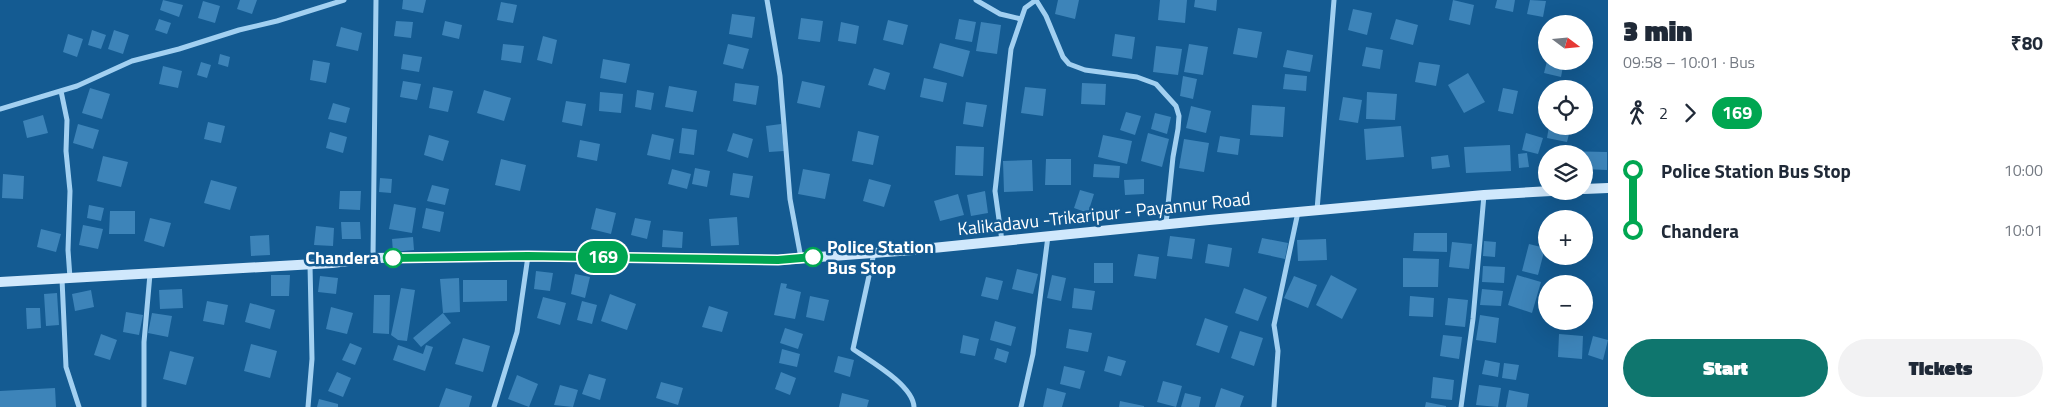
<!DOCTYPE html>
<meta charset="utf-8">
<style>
:root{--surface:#fff;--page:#f2f2f3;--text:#1f2937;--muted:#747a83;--accent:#0f766e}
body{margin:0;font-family:"Titillium Web",sans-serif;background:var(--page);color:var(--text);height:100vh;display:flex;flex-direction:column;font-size:19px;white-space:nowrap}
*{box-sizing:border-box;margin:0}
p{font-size:16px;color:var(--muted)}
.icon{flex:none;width:28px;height:28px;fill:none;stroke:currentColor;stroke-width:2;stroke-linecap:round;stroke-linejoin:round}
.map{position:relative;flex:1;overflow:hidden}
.side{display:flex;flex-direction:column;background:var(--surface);width:450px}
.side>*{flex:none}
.badge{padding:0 10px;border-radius:16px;font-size:18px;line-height:32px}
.needle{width:32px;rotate:106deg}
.buttons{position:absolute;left:1538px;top:15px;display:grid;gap:10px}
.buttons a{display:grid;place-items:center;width:55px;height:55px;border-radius:50%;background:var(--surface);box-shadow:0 5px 20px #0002;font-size:25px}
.map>.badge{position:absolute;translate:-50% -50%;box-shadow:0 0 0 2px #fff}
.legs{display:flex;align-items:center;gap:8px;height:55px;padding:0 15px;font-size:16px}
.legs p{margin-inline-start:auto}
.overview{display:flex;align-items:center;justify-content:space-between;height:85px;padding:0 15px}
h1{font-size:28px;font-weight:800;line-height:38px}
.button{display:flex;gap:10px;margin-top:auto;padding:10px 15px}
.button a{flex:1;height:58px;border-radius:30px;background:var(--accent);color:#fff;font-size:20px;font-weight:800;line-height:58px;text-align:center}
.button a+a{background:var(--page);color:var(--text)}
ul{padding:0 15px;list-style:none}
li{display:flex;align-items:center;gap:18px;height:60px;font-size:19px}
li i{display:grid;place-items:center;width:8px;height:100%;margin:0 6px;background:currentColor}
li i::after{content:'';width:12px;height:12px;margin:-6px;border:4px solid;border-radius:50%;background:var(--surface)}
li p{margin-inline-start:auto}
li:first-child i{background:linear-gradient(#0000 50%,currentColor 0)}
li:last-child i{background:linear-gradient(currentColor 50%,#0000 0)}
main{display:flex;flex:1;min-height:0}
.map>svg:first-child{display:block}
.building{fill:#3d84b9}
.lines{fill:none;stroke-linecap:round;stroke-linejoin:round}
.minor{stroke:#a2d0f1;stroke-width:5}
.secondary{stroke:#d0e8fc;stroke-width:10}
.line-1-casing{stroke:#fff;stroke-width:11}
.line-1{stroke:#00a651;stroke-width:8}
.stop-1-dot{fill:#fff;stroke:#00a651;stroke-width:2.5}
.labels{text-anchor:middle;stroke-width:5;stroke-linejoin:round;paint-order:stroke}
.street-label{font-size:18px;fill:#fff;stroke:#145b92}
.stop-label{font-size:18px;font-weight:bold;fill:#fff;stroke:#145b92;text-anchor:start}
</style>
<main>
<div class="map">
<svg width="1608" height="407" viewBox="0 0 1608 407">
<rect width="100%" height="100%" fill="#145b92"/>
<path class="building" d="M163,0L183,5L179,17L160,10Z
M240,0H257L252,14L237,9Z
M403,0H426L423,13L402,9Z
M1058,0H1079L1075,19L1055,14Z
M1160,0H1187L1185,23L1158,20Z
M1195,0H1217L1216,11L1194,7Z
M1453,0L1474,5L1470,25L1449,20Z
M1497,0H1515L1513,12L1495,8Z
M1530,0L1546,1L1543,17L1527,14Z
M203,1L220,6L215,23L198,18Z
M501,2L517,5L513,23L497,20Z
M1353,9L1372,13L1367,35L1348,30Z
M732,14L755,17L752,38L729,34Z
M801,18L823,21L820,42L798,39Z
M159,19L171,23L167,34L155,30Z
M959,19L976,22L972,42L955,39Z
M1396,19L1418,25L1413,45L1390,39Z
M888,20L908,25L903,45L883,40Z
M396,21L413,22L411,38L394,36Z
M445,21L462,25L459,39L442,35Z
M841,22L859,26L856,44L838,41Z
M981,22L1001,25L997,54L976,51Z
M341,27L362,33L358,51L336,46Z
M1238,28L1262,32L1257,58L1233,54Z
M92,30L106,35L101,49L88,45Z
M114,30L129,35L123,54L108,49Z
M68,34L83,39L77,57L63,52Z
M1115,34L1135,37L1132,59L1112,56Z
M543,36L557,40L552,64L537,60Z
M940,43L970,51L963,77L933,68Z
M503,44L524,46L521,63L501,60Z
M728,44L749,49L743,69L723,64Z
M1189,44L1208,47L1203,75L1184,72Z
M1156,46L1182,49L1178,75L1153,72Z
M1366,47L1383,50L1380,69L1362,66Z
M1287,50L1313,55L1310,72L1283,67Z
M220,54L230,57L228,67L218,64Z
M403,54L422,57L419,72L401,69Z
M603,59L630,64L626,83L600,78Z
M313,60L330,63L326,83L310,80Z
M1547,61H1564L1561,77L1544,73Z
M201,62L211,65L207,78L197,75Z
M1419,62L1440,65L1436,86L1415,82Z
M163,66L182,71L178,88L159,84Z
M874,68L890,73L885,90L868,85Z
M1468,73L1485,102L1464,113L1448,85Z
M1285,74L1307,76L1306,91L1283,89Z
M1183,76L1197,79L1193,99L1180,96Z
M924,78L947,83L943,102L920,97Z
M403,81L421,84L417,100L400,97Z
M802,81L825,86L820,108L797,103Z
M735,83L759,86L756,105L733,101Z
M1082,83L1106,84L1105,105L1081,104Z
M669,86L697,91L693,112L665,107Z
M433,87L453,91L448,112L429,108Z
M1025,87L1046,89L1043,116L1021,113Z
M90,88L110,94L102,119L82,113Z
M1503,88L1518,91L1513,114L1498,111Z
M484,90L511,98L504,121L477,113Z
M637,90L654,93L651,110L635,107Z
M600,92L623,94L621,113L599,111Z
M1367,92L1397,94L1395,120L1366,119Z
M1343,97L1362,100L1358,123L1339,120Z
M566,101L586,104L582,126L562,122Z
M966,102L987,105L983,127L963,124Z
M333,103L350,108L346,123L328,119Z
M1252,105L1285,107L1283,137L1250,135Z
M1191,106L1211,111L1206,133L1186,128Z
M1126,112L1141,116L1135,135L1120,130Z
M1155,113L1171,117L1167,134L1151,129Z
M43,115L48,133L27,138L23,121Z
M208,122L225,126L221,143L204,139Z
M78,124L99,130L93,149L73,143Z
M781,124L784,151L769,152L766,126Z
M1401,126L1404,157L1366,160L1364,129Z
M1549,126H1571L1567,142L1547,138Z
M682,128L697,130L694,155L679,153Z
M858,131L879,136L873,165L852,161Z
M330,132L347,137L343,153L326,148Z
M733,133L753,139L748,158L727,151Z
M1148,133L1169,139L1162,167L1141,161Z
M1526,133L1543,138L1538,154L1522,150Z
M652,134L674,139L670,160L647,155Z
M429,135L449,141L443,161L424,155Z
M1103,135L1132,141L1127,164L1098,157Z
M1220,136L1240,139L1238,155L1217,152Z
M1184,139L1209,143L1204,172L1179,168Z
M580,140L600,144L597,161L577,157Z
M1510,145L1511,171L1466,173L1464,147Z
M956,146L984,147L983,176L955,175Z
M1563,151L1607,152V170L1584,169V154H1563Z
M1527,153L1529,167L1519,168L1518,154Z
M1448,155L1450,167L1432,169L1431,157Z
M103,156L128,162L121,187L97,181Z
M501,159L526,165L520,191L495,185Z
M1046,159H1071V185H1045Z
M1032,160L1033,191L1004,192L1003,161Z
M1094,164L1120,166L1119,178L1093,177Z
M695,168L710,171L707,187L692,184Z
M672,169L691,174L687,189L668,184Z
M803,169L830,174L825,199L798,194Z
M733,173L753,176L749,198L730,195Z
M3,174L24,176L23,199L2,198Z
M380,178L392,179L391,193L379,192Z
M869,179L891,185L884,207L863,201Z
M1144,179V194L1125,195L1124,180Z
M211,180L237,187L230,210L204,203Z
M432,185L449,189L445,205L427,201Z
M1080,190L1094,194L1088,213L1074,208Z
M340,191H361L360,210L339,209Z
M985,191L988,213L971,216L967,195Z
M958,194L964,215L940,221L934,201Z
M394,204L416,208L412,233L389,229Z
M89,205L104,208L101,221L87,218Z
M426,208L444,212L440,232L422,228Z
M596,208L616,213L611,234L591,229Z
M110,211H135V234H109Z
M737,217L739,245L711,246L709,219Z
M150,218L171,223L164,247L144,241Z
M635,218L651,221L647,239L631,235Z
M341,222H360L361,239H342Z
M83,225L103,229L98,249L79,245Z
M316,226L334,228L333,246L314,245Z
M41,229L61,234L56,252L37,247Z
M663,230L683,232L682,248L662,247Z
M1414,233H1447V252L1413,251Z
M269,235L270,255L251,256L250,236Z
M1170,236L1195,239L1192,259L1167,256Z
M413,237L414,250L393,252L392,239Z
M1262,238L1288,243L1285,259L1258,253Z
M1326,239L1327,260L1298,261L1297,240Z
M1484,241L1496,242L1495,257L1483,256Z
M1452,242L1472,244L1469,269L1449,267Z
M1208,244L1232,248L1229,267L1205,263Z
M1529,244L1545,248L1538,275L1522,271Z
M1138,254L1159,257L1156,279L1134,276Z
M1403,258L1439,259L1438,287H1403Z
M1094,263H1113V283H1094Z
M1483,266L1505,267L1504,283L1482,282Z
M1017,269L1038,274L1033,294L1012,289Z
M536,271L553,273L550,291L534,289Z
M575,274L590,277L585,298L571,294Z
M271,275H290L289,296H271Z
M1052,275L1066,278L1061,301L1047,298Z
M1331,275L1357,289L1342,319L1316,305Z
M1517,275L1541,282L1532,313L1508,305Z
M320,276L338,278L336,294L318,292Z
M1294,276L1317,285L1308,308L1284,298Z
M986,277L1003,281L998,300L981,296Z
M459,278L460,312L443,313L440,279Z
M463,280H507V301L463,302Z
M781,283L787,284L786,288L801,292L795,319L774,315Z
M401,288L415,290L407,341L398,340L391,335Z
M1074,288L1095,291L1092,310L1072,308Z
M1244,288L1267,297L1258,321L1235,313Z
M182,289L183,308L160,309L159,290Z
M1482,289L1503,291L1501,306L1480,305Z
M91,290L94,307L75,311L72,294Z
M57,293L59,325L46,326L44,294Z
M610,294L636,304L627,330L601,321Z
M374,295H390L389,334L373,333Z
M810,296L829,300L824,321L806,317Z
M1410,296L1434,298L1433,317L1409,316Z
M543,297L566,303L560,325L537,318Z
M1448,298L1468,300L1465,327L1445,325Z
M207,301L228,305L224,325L203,321Z
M582,301L597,305L592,324L577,320Z
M250,303L275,310L270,329L245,322Z
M709,306L728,312L722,332L702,327Z
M331,307L353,313L347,334L326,329Z
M26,308H40L41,328L27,329Z
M126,312L143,315L139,335L123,332Z
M152,313L172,316L168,337L148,333Z
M443,313L451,323L421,347L413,338Z
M1480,315L1499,318L1496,343L1476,340Z
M1205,318L1228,326L1219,353L1196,345Z
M995,321L1016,327L1011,346L990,340Z
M785,328L803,334L798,349L780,343Z
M1069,329L1092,333L1088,352L1066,348Z
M1240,331L1263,338L1254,366L1231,358Z
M101,334L117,340L110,360L94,355Z
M1559,334L1583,336L1582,359L1558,357Z
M963,335L979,339L975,356L960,353Z
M1443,335L1462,337L1459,359L1440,356Z
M1593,336L1608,340L1603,360L1588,355Z
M463,338L490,346L483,372L455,364Z
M350,343L362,348L355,365L342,360Z
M251,344L277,351L270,378L244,371Z
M398,345L423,354L426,345L433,347L425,371L393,360Z
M997,348L1009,352L1006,363L994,359Z
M782,349L800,354L797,367L779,363Z
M170,351L194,357L186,385L163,379Z
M838,356L854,360L850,377L834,372Z
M1108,356L1126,361L1121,376L1104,371Z
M1485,360L1500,363L1498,377L1482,374Z
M1504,363L1519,365L1516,380L1502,378Z
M1064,366L1085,371L1080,389L1060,384Z
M337,372L351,378L343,397L328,391Z
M781,372L796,378L790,395L775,389Z
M589,374L606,379L600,400L582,394Z
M517,375L538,384L529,407L508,399Z
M1433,377L1454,380L1452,400L1431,398Z
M1163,381L1182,386L1176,407L1157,402Z
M661,382L683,388L678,405L656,398Z
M560,385L578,390L573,407L554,405Z
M1479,385L1501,388L1498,407L1476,405Z
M55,388L56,407H0V391Z
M446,388L472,396L469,407H439Z
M1047,388L1066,393L1062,407H1043Z
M1221,388L1244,396L1240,407H1215Z
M1509,390L1529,394L1527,407H1506Z
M842,393L869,400L867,407H839Z
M1185,393L1201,397L1199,407H1181Z
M319,399L338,404V407H317Z
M1120,401L1144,406V407H1119Z
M1426,402L1446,406V407H1425Z"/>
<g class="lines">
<path class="minor" d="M767,0L780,76L790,199L801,258
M976,0L1000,14L1021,19
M1036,0L1046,16L1063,57L1069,64L1085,70L1137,77L1156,84L1176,106L1179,116L1178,129L1173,157L1166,224
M61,91L67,120L66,151L70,191L68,250L70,278
M0,109L77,86L132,61L179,49L239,30L277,21L344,0
M1317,210L1334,0
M1002,241L995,191L1011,49L1025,8L1036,0
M874,253L853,349C870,361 913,385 914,407
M373,258L376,0
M62,279L66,367L79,407
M144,407V342L150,274
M308,407L312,359L310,265
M494,407L517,332L528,256
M1021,407L1033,354L1048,236
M1274,407L1278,351L1274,325L1298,212
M1461,407L1473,319L1484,195"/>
<path class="secondary" d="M1584,189L1608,188
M0,282L332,263L373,258L528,256L778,260L913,250L1209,220L1484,195L1551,191"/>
</g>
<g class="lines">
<defs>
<path id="line-1" d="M393,258L528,256L778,260L813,257"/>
</defs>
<use href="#line-1" class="line-1-casing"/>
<use href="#line-1" class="line-1"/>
</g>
<g class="stop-1-dot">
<circle cx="813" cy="257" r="9"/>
<circle cx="393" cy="258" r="9"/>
</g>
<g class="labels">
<g class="street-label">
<text transform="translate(1104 214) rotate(-6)" y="6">Kalikadavu -Trikaripur - Payannur Road</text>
</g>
<g class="stop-label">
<text x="827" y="253">Police Station<tspan x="827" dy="21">Bus Stop</tspan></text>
<text x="379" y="264" text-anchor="end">Chandera</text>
</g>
</g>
</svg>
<div class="buttons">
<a><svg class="needle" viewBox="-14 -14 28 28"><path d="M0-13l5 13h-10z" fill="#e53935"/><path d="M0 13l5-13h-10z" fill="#747a83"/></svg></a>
<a><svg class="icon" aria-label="locate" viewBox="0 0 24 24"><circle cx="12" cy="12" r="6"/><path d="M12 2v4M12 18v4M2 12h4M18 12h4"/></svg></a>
<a><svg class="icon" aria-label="layers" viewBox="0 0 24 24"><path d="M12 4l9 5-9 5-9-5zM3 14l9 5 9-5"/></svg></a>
<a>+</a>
<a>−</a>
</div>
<b class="badge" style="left:603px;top:257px;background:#00a651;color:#fff">169</b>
</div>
<section class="side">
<div class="overview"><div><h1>3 min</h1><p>09:58 – 10:01 · Bus</p></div><b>₹80</b></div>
<div class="legs"><svg class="icon" aria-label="walk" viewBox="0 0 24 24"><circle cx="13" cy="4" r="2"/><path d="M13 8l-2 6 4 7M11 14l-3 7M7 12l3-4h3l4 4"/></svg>2<svg class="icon" aria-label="forward" viewBox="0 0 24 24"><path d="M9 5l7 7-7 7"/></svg><b class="badge" style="background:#00a651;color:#fff">169</b></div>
<ul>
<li><i style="color:#00a651"></i><b>Police Station Bus Stop</b><p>10:00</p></li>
<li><i style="color:#00a651"></i><b>Chandera</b><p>10:01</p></li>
</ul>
<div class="button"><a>Start</a><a>Tickets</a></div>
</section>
</main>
